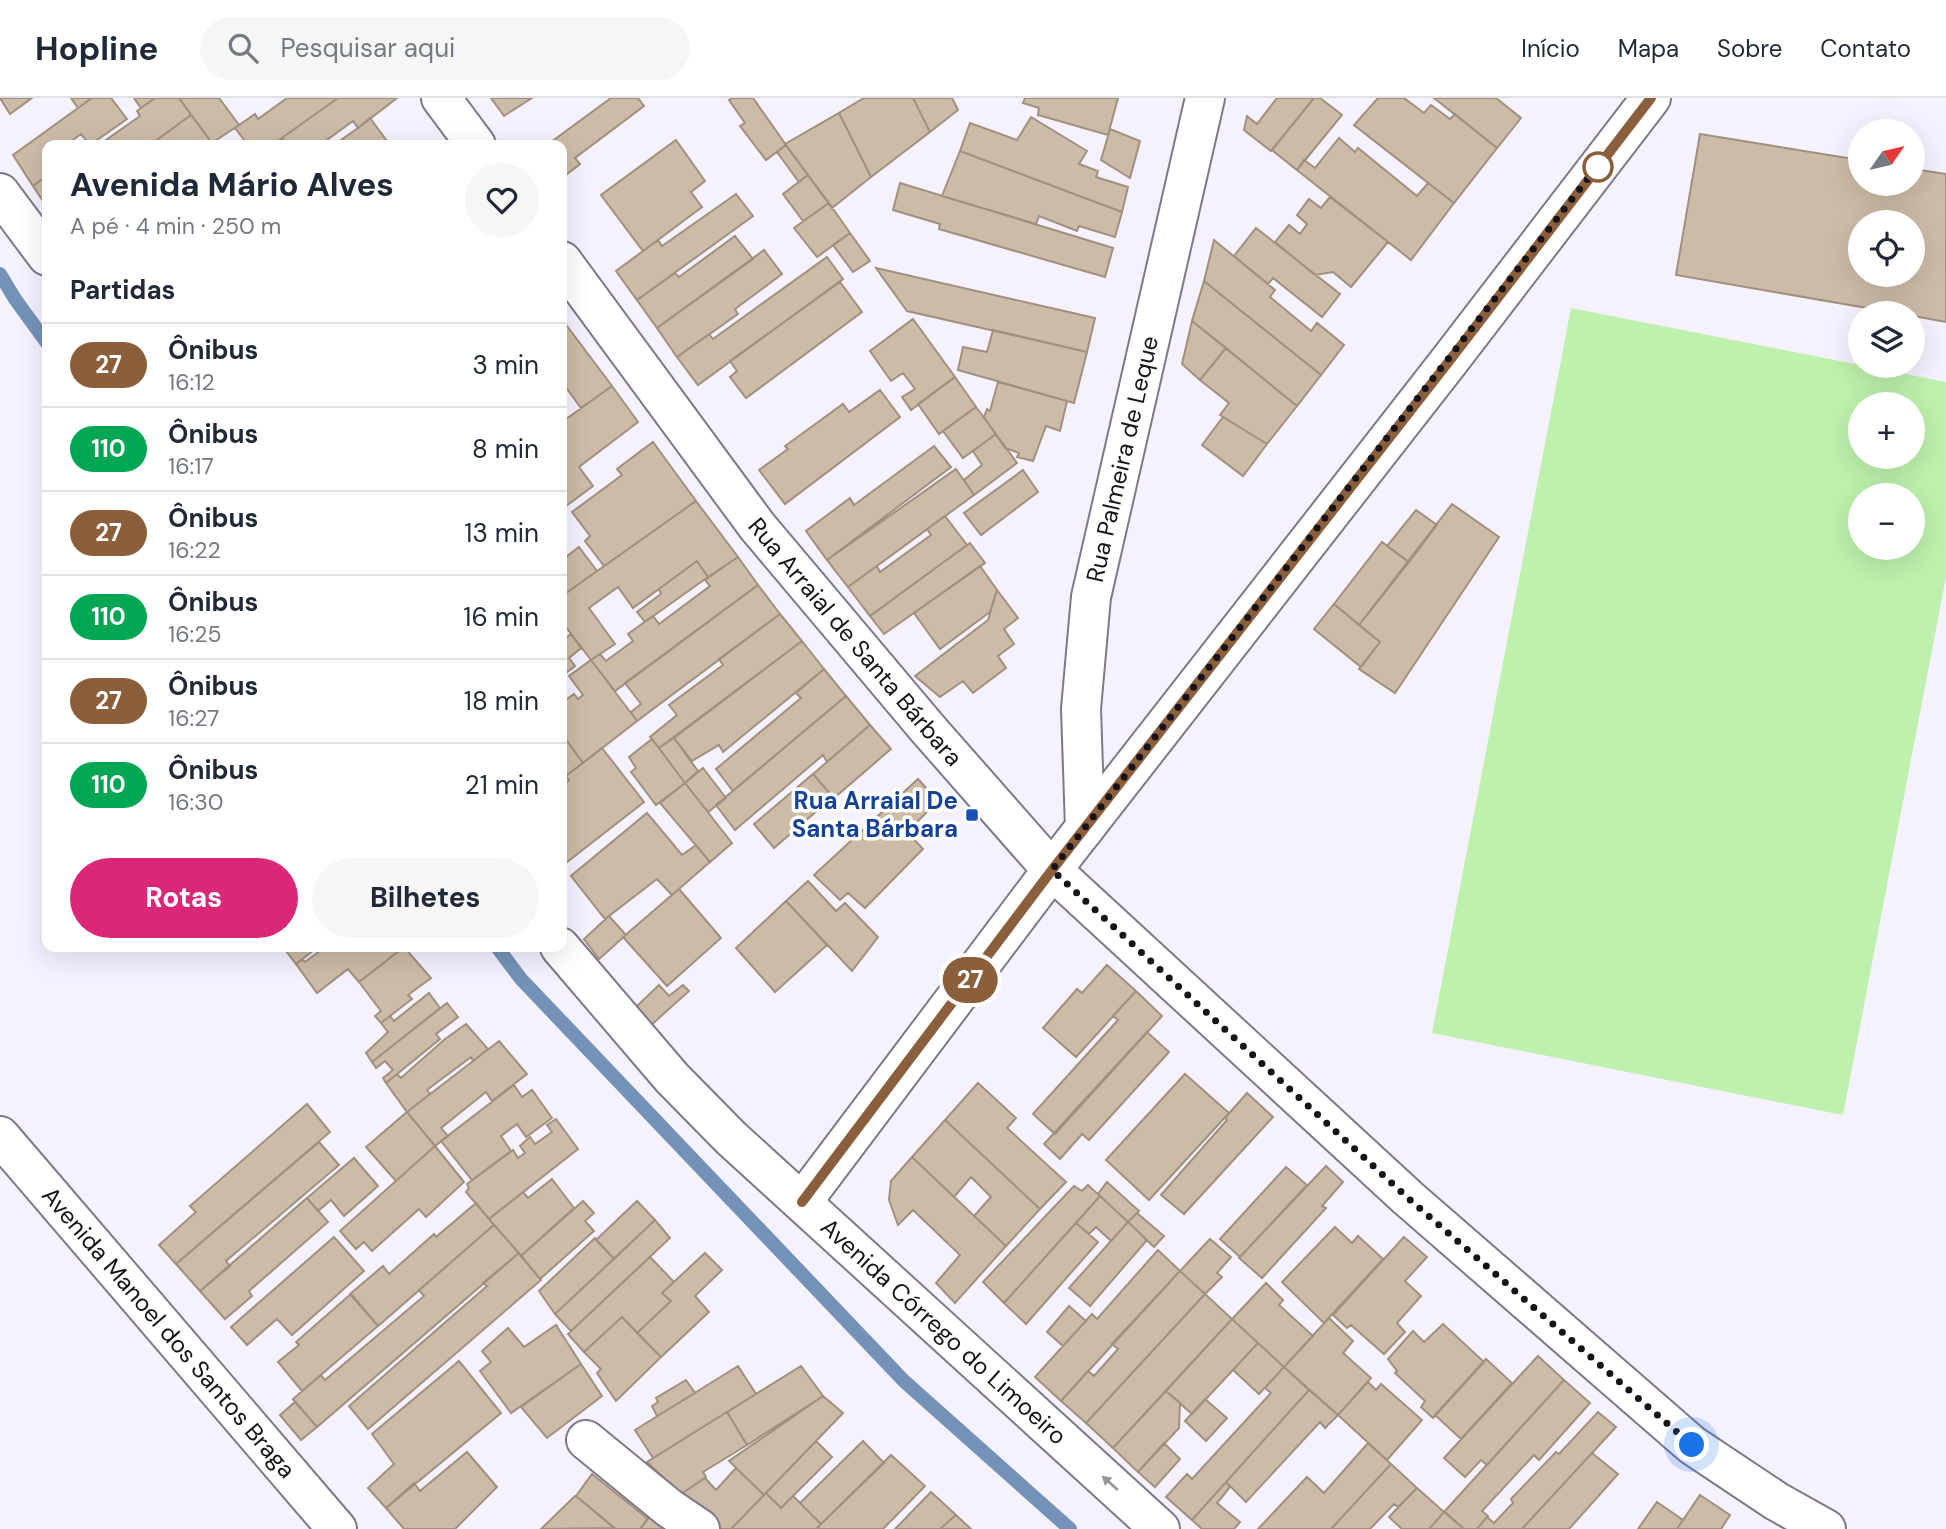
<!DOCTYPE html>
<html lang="pt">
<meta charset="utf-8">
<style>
:root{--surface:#fff;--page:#f6f6f7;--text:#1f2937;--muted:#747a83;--line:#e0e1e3;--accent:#db2777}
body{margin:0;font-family:"DM Sans",sans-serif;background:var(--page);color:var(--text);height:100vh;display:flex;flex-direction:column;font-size:26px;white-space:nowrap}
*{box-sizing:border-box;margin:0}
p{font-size:23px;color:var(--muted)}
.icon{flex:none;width:38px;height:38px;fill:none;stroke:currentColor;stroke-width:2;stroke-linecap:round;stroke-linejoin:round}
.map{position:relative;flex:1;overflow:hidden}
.sheet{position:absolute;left:42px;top:42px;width:525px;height:812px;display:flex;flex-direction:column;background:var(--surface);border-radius:14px;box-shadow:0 7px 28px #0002}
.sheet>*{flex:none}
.badge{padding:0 14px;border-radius:23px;font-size:24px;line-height:46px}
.needle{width:46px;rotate:56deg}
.tools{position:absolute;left:1848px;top:21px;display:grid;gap:14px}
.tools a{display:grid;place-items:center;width:77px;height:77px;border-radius:50%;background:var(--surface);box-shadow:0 7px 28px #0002;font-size:35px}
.you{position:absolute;width:35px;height:35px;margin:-18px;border:5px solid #fff;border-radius:50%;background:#1a73e8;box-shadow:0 0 0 10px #1a73e833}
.map>.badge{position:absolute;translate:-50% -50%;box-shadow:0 0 0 4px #fff}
h2{padding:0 28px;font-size:26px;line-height:63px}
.round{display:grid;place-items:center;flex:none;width:74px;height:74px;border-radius:37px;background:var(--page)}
.summary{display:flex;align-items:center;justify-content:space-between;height:119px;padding:0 28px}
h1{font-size:33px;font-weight:700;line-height:52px}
.action{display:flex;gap:14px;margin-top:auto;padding:14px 28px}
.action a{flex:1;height:80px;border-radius:42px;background:var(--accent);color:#fff;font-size:28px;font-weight:700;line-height:80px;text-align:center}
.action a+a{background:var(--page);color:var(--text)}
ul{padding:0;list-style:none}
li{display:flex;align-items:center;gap:21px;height:84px;padding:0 28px;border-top:2px solid var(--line)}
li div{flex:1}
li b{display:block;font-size:26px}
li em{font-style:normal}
li .badge{min-width:77px;font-weight:700;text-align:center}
header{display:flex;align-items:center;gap:42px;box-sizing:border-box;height:98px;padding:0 35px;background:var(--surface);border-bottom:2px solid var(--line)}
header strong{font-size:33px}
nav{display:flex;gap:38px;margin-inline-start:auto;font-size:24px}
.search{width:490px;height:63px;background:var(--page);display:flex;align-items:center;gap:18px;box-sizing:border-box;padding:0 24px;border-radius:38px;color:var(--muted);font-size:26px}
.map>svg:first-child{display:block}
.green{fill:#bef1ad;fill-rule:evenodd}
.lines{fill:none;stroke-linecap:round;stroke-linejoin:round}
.stream{stroke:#7492b8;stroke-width:14}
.building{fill:#ccbba7;stroke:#a0907d;stroke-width:2;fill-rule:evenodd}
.street-casing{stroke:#7f778c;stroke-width:42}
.secondary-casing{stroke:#7f778c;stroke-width:42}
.street{stroke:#fff;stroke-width:38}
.secondary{stroke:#fff;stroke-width:38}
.oneway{fill:#969598}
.line-casing{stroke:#fff;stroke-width:16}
.line{stroke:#8b5e3c;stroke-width:10}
.walk{stroke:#16131b;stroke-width:7;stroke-dasharray:0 12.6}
.stop-dot{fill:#fff;stroke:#8b5e3c;stroke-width:3.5}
.transit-dot{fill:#1a4fb4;stroke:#fff;stroke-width:2.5}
.labels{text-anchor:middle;stroke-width:7;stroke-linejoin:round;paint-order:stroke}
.street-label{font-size:24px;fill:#16131b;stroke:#fff}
.transit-label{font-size:24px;font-weight:bold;fill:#164399;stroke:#fff;text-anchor:end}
</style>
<header>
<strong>Hopline</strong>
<div class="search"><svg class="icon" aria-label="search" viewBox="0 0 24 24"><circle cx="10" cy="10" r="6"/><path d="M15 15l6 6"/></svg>Pesquisar aqui</div>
<nav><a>Início</a><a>Mapa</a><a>Sobre</a><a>Contato</a></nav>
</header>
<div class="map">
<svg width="1946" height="1431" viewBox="0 0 1946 1431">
<rect width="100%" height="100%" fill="#f6f1ff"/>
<path class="green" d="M1571,210L1946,284V479L1843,1017L1432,935ZM1860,306H1913V359H1860ZM1860,397H1913V450H1860Z"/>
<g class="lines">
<path class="stream" d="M0,176L15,201L47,245
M497,849L521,881L904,1283L1070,1431"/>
</g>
<path class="building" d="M0,0H32L10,16Z
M71,0H92L78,10Z
M92,0H111L127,21L90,47L81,36L66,47H47V78L33,88L13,57Z
M134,0H155L141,10Z
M155,0H179L191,17L150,47H99L140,18L137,13Z
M179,0H219L239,27L212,45Z
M287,0H338L272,47H248L235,30L255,16L258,21Z
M338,0H397L358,30L353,23L320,47H287L282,40Z
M491,0H532L504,18Z
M611,0H638L644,8L575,60L580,66L562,80V47H547Z
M732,0H753L786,47L766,62L740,28L745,25L729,2Z
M864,0H913L930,34L871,79L839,15Z
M913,0H952L958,12L930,34Z
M1025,0H1118L1108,37L1038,17L1039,10L1023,5Z
M1277,0H1314L1271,53L1244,32L1247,18L1257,26Z
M1314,0H1320L1342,17L1297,72L1272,52Z
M1378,0H1404L1424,15L1431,7L1450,21L1455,16L1497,50L1454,105L1354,27Z
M1434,0H1496L1521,20L1497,50Z
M839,15L871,79L832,110L785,46Z
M191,17L212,45L209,47H150Z
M1031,19L1087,53L1079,66L1098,73L1096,79L1128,89L1122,114L960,53L970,25L1017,42Z
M370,20L390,47H334L358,30Z
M1110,31L1140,43L1130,80L1101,62Z
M1700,36L1860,62V86H1913V71L1946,76V224L1913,218V215H1896L1676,177ZM1860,124H1913V177H1860Z
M1339,40L1355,54L1358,50L1417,98L1428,85L1454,105L1411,162L1297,72L1304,62L1315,70Z
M676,42L705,83L691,94L702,109L643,153L601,97Z
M786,47L808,77L799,84L777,54Z
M960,53L1122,114L1115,139L1079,128L1077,133L1039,118L1036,126L942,98Z
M808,77L829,105L803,123L783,96Z
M47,78V109L33,88Z
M900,85L1113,150L1105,179L939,131L940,126L893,112Z
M736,96L753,118L637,202L616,173L658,142L662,148Z
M1330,99L1388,144L1351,189L1333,174L1315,177L1275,144L1289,127L1300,136L1307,126L1297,117L1309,101L1321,110Z
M829,105L850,135L817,159L794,130Z
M1256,130L1340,196L1322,219L1273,180L1268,186L1234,158Z
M850,135L870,163L853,174L833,147Z
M735,138L753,161L657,230L637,202L675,175L679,179Z
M1214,142L1275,192L1270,199L1311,233L1317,225L1344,247L1321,277L1204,183Z
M764,152L782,176L735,211L738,216L677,259L657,230Z
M827,159L843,181L698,287L677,259L709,236L713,241Z
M876,170L1095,220L1087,254L907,213Z
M1204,183L1321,277L1297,308L1192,223Z
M840,184L862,214L746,300L730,279L737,273L730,263Z
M913,221L955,279L911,312L902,299L915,291L903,275L891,283L870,253Z
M1192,223L1226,250L1200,282L1182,266Z
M567,228L612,288L581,310L562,284V232Z
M993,232L1087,254L1074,305L958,272L963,249L987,254Z
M1226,250L1297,308L1267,346L1220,317L1229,305L1200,282Z
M955,279L976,309L939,336L918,306Z
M998,284L1067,303L1060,333L1046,328L1033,363L1017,359L1019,355L1005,350L984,319L987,311L990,313Z
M612,288L638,324L579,369L593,388L566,408L562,402V324Z
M880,292L900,319L785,406L759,372L788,351L785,348L843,306L849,314Z
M976,309L996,336L963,360L943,333Z
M1223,319L1267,346L1243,378L1202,347Z
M996,336L1017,365L974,397L964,382L982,367L973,353Z
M653,344L696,403L604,468L585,443L590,438L572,414L622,377L617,371Z
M934,348L951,369L827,462L806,433L850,400L854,407Z
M956,371L974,397L848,489L827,462Z
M1023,372L1038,394L981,437L964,415Z
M696,403L738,459L708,479L697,463L633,510L618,489L589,510L615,546L591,562L562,524V498Z
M1452,406L1499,439L1395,595L1359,571L1380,544L1359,527Z
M1416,412L1437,427L1409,464L1387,448Z
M945,418L967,447L870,518L848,489L877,468L880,474L931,437L927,431Z
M1382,444L1409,464L1359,527L1334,506Z
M970,445L985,465L884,536L870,518Z
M579,449L597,473L562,498V462Z
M738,459L758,487L615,593L591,562L600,556L606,563L633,543L628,536L653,518L659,526L710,488L705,482Z
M697,463L708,479L645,524L637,514L661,496L659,491Z
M980,468L997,492L990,514L940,551L914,515Z
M758,487L780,516L637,623L631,614L641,606L625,585Z
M997,492L1018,520L1004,531L1014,546L998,558L1006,570L973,595L963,583L940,599L915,578L988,522Z
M1334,506L1380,544L1361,569L1314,531Z
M780,516L802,543L659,650L650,639L677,617L669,607L723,567L719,561Z
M571,536L581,550L569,560L575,568L562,578V543Z
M802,543L824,571L723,654L719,647L692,663L674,640Z
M591,562L637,623L583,665L562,636V605L574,596L578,601L583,597L569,578Z
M824,571L846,598L733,693L716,671L801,600L796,595Z
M846,598L870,627L827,664L823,657L735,732L716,707Z
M870,627L891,651L834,700L813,676Z
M562,636L583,665L567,677L562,671Z
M674,640L698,673L685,685L659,650Z
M652,641L685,685L656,707L631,674L636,670L629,659Z
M602,650L644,704L562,768V688L569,682L566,678Z
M703,670L726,700L708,714L685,685Z
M813,676L833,699L774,750L754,726Z
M918,681L938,703L907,734L923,751L865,810L848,795L840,802L814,777Z
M685,685L732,745L710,764L660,705Z
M647,715L682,757L696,747L710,764L672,797L657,781L605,821L571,778Z
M808,783L836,813L845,805L878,839L852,873L786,803Z
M679,791L721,840L667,888L623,839Z
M786,803L827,847L775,894L736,850Z
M609,818L626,837L599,861L584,841Z
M283,849H318L296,866Z
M325,849H404L359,884L348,871L317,895L296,866L302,861L305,864Z
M404,849L431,880L408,897L412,901L381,925L375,918L381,913L359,884Z
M1107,867L1136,893L1076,959L1043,930L1077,891L1082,895Z
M659,887L669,898L683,887L689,893L650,928L636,909Z
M1136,893L1162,918L1055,1036L1033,1016L1118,922L1113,918Z
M429,895L440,910L372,964L366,955L388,934L381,925L390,918L394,923Z
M447,905L458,919L436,936L440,941L386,985L383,980L393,972L385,963L376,970L372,964Z
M466,926L488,951L473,963L471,959L427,992L430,996L407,1014L386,985L397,976L401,980L445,941Z
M1147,934L1169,954L1089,1042L1082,1036L1060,1061L1044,1046Z
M499,943L527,976L492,1003L486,994L441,1030L448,1038L435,1048L407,1014Z
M1185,976L1229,1015L1149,1102L1106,1062Z
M978,985L1016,1020L1007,1030L1066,1084L1040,1111L945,1022Z
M514,987L522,999L532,992L552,1020L526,1039L517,1026L501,1038L511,1053L472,1082L441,1043Z
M1247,995L1273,1019L1184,1116L1161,1097L1227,1022L1225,1020Z
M307,1006L330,1034L176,1166L159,1147L196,1114L190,1108Z
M407,1014L435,1048L396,1083L366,1049Z
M556,1021L578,1051L489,1121L466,1094L469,1090L467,1086L513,1052L518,1060L525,1055L520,1048L530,1039L535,1046L552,1034L547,1027Z
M945,1022L1040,1111L1006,1148L974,1118L991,1099L971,1079L954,1099L912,1059Z
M319,1044L339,1067L226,1163L230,1168L200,1193L176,1166Z
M435,1048L464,1084L426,1119L419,1111L372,1153L364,1144L356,1151L340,1133Z
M912,1059L1006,1148L955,1205L936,1185L960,1157L913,1112L898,1127L889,1102L891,1083Z
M354,1060L378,1088L344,1118L331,1102L318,1113L307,1100Z
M1326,1068L1343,1084L1322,1108L1326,1110L1262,1180L1239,1160Z
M1286,1069L1307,1087L1240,1159L1220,1141Z
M552,1081L574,1110L521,1158L489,1121L523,1094L528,1100Z
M1107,1084L1139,1113L1128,1124L1098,1096Z
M1088,1087L1100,1098L1004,1205L983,1184L1074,1088L1082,1093Z
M1100,1098L1128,1124L1111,1143L1096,1129L1089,1136L1076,1125Z
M307,1100L328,1124L249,1193L252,1198L225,1221L200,1193Z
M583,1103L594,1115L585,1123L594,1133L540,1181L521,1158Z
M637,1103L655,1122L614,1161L596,1142Z
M476,1105L494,1127L378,1228L350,1196L383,1168L389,1176L434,1136L436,1139Z
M1137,1115L1164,1138L1154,1149L1128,1124Z
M655,1122L670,1140L571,1233L555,1216Z
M1128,1124L1147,1142L1090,1208L1069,1190Z
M1076,1125L1098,1144L1026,1226L1004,1205Z
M494,1127L519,1155L317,1329L293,1301L321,1277L325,1282L424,1198L419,1192Z
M1335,1129L1352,1145L1358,1138L1383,1161L1324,1225L1282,1184Z
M334,1139L364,1173L292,1237L277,1221L247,1247L231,1229Z
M1404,1139L1427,1159L1405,1183L1421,1198L1397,1225L1405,1234L1384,1256L1351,1227L1347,1230L1333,1217Z
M595,1140L614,1161L555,1216L539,1193Z
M1210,1141L1231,1159L1217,1175L1222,1179L1205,1196L1180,1173Z
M1158,1152L1180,1173L1061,1303L1035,1279L1092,1216L1097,1221Z
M519,1155L541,1182L368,1331L349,1308L487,1188L483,1185Z
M705,1155L722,1172L695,1198L709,1214L661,1259L637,1235L671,1203L662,1195Z
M650,1159L674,1184L662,1195L671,1203L637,1235L622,1219L584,1254L568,1236Z
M1180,1173L1205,1196L1086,1325L1061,1303L1088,1273L1094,1278L1118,1251L1112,1246Z
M1266,1185L1283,1202L1279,1207L1313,1238L1284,1269L1232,1221Z
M351,1196L378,1228L302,1293L278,1264L299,1247L296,1244Z
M1205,1196L1232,1221L1113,1350L1086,1325Z
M1069,1208L1086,1223L1063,1248L1047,1234Z
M622,1219L661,1259L616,1303L597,1275L601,1271L584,1254Z
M1329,1220L1353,1243L1343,1255L1371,1280L1338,1317L1284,1269Z
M1232,1221L1258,1245L1192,1316L1166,1293Z
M1443,1226L1484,1264L1433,1320L1421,1309L1425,1303L1395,1275L1397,1273L1388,1261L1413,1233L1424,1244Z
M556,1227L581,1266L511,1315L480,1273L491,1264L482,1253L508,1230L524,1249Z
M1258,1245L1284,1269L1259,1296L1233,1272Z
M1538,1258L1564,1282L1487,1367L1481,1362L1465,1379L1444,1360Z
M1486,1261L1512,1285L1461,1341L1435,1317Z
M459,1263L501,1315L386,1410L368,1390L394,1366L372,1336Z
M581,1266L602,1298L547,1340L521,1309Z
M738,1268L756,1296L653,1360L635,1332Z
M801,1268L823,1298L747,1347L727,1314Z
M1284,1269L1309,1292L1192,1422L1166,1399L1187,1376L1192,1381L1271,1295L1265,1290Z
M686,1282L695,1295L657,1318L652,1308L658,1304L656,1300Z
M1564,1282L1590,1305L1539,1362L1534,1357L1482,1413L1488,1418L1477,1431H1464L1444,1414Z
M1368,1284L1376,1292L1381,1286L1422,1322L1387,1362L1338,1317Z
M1309,1292L1338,1317L1325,1330L1320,1324L1246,1404L1226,1384Z
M1166,1293L1180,1305L1179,1330L1138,1374L1113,1350Z
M823,1298L843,1315L764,1397L729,1363Z
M1205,1301L1227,1320L1206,1343L1185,1323Z
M295,1304L317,1329L301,1342L280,1317Z
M727,1314L747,1347L703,1374L706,1379L681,1396L647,1364Z
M1598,1314L1616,1329L1522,1431H1477L1487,1419L1494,1425L1513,1405L1511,1401L1556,1354L1559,1356Z
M816,1343L832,1359L781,1410L766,1395Z
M863,1343L884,1365L821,1426L800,1405Z
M1164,1345L1180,1361L1155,1389L1138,1374Z
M1368,1345L1391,1366L1331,1431H1258L1307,1379L1324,1395Z
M467,1354L497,1389L455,1431H404L386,1410L414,1385L420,1393Z
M1592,1355L1618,1376L1569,1431H1522Z
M891,1357L925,1388L883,1431H816Z
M1391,1366L1417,1390L1398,1409L1394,1406L1370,1431H1331Z
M736,1370L764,1397L731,1431H721L681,1396L705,1380L716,1392Z
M592,1376L648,1421L640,1431H616L576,1398Z
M1226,1384L1230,1389L1217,1405L1240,1424L1234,1431H1202L1192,1422Z
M1417,1390L1444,1414L1429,1431H1402L1389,1419Z
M931,1394L956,1417L940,1431H895Z
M766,1395L781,1410L793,1398L821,1426L816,1431H731Z
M1700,1397L1730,1417L1721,1431H1677Z
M575,1398H576L614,1430L541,1431Z
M1657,1404L1683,1422L1677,1431H1638Z
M1444,1414H1445L1464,1431H1429Z
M652,1415L673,1431H640Z
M956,1417L971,1431H940Z"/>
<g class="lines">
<defs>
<g id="street">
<path d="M0,95L47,158"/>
<path id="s1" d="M1085,730L1081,611L1091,499L1205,0"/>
<path id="s2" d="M560,849L672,980L731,1040L1160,1431"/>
<path id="s3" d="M0,1038L337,1431"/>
<path d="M802,1104L1052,772"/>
<path d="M586,1342L669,1410L700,1431"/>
</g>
<g id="secondary">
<path d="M441,0L476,47"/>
<path id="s4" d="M562,163L757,428L928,631L1052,772L1408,1100L1692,1347L1776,1403L1826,1431"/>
<path d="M1052,772L1450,262L1651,0"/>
</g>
</defs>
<use href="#street" class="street-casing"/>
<use href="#secondary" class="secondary-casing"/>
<use href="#street" class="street"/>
<use href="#secondary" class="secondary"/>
</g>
<defs><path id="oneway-solid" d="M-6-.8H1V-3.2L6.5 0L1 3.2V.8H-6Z" transform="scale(1.75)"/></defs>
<use class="oneway" href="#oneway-solid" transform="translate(1110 1385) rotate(-138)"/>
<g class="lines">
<defs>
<path id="line" d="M802,1104L1052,772L1450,262L1651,0"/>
</defs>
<use href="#line" class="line-casing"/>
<use href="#line" class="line"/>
<path class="walk" d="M1598,69L1600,65L1052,772L1408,1100L1692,1347"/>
</g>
<circle class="stop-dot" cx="1598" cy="69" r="14"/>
<rect class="transit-dot" x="965" y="710" width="14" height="14" rx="3.5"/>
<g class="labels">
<g class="street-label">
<text dy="8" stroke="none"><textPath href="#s1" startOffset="373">Rua Palmeira de Leque</textPath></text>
<text dy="8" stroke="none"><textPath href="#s4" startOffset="481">Rua Arraial de Santa Bárbara</textPath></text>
<text dy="8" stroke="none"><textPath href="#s2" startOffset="544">Avenida Córrego do Limoeiro</textPath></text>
<text dy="8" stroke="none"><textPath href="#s3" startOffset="259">Avenida Manoel dos Santos Braga</textPath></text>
</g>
<g class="transit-label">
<text x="958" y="711">Rua Arraial De<tspan x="958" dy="28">Santa Bárbara</tspan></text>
</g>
</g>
</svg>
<div class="tools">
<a><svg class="needle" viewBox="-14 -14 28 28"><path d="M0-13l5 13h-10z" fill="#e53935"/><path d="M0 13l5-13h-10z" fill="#747a83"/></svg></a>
<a><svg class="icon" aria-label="locate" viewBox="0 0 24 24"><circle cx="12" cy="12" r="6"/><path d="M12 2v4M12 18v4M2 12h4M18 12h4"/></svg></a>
<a><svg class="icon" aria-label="layers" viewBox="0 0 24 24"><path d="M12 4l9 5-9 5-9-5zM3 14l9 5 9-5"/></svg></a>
<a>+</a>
<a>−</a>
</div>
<div class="you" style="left:1692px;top:1347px"></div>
<b class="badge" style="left:970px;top:882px;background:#8b5e3c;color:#fff">27</b>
<section class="sheet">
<div class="summary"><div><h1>Avenida Mário Alves</h1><p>A pé · 4 min · 250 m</p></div><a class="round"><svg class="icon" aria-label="heart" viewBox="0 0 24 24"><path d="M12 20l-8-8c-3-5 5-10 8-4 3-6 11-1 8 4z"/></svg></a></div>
<h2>Partidas</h2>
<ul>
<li><span class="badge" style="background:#8b5e3c;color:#fff">27</span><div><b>Ônibus</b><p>16:12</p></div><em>3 min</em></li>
<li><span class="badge" style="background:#00a651;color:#fff">110</span><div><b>Ônibus</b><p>16:17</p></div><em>8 min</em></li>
<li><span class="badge" style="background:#8b5e3c;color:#fff">27</span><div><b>Ônibus</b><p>16:22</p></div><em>13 min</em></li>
<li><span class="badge" style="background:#00a651;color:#fff">110</span><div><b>Ônibus</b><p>16:25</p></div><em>16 min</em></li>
<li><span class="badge" style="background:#8b5e3c;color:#fff">27</span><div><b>Ônibus</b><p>16:27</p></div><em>18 min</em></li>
<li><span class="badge" style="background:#00a651;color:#fff">110</span><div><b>Ônibus</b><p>16:30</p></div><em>21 min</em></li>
</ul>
<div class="action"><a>Rotas</a><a>Bilhetes</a></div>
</section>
</div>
